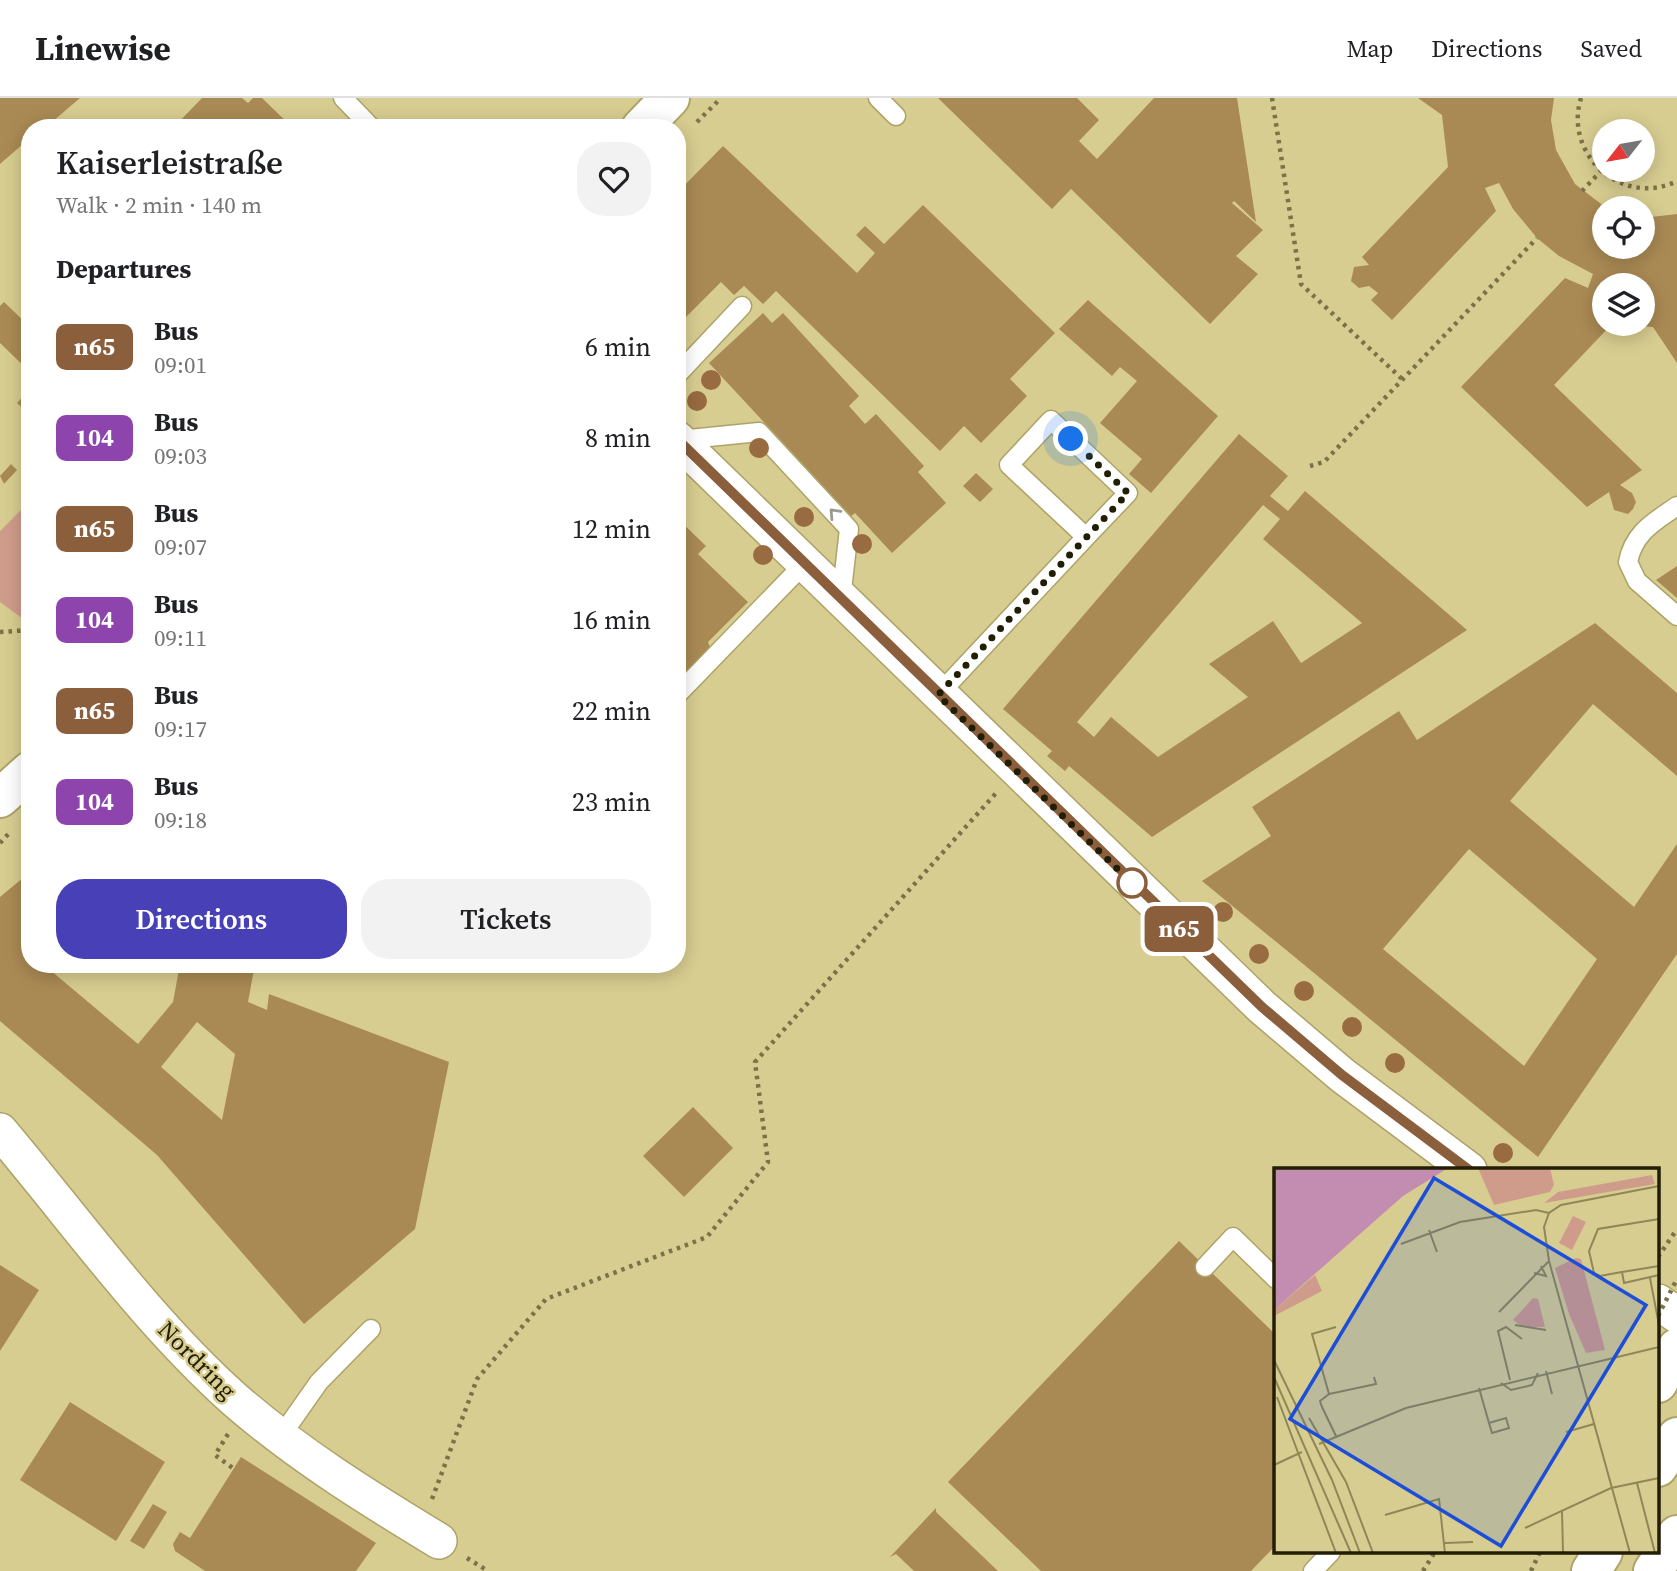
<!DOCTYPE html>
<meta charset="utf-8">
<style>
:root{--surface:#fff;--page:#f2f2f2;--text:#202124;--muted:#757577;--line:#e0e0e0;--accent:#4740b6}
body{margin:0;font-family:"Source Serif 4",serif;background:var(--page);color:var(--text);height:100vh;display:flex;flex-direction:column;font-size:26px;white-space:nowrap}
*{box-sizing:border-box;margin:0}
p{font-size:23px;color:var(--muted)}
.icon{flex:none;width:38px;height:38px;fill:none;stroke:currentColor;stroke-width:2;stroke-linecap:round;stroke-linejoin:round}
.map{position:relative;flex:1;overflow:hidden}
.panel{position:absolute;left:21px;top:21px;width:665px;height:854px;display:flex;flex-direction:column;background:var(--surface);border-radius:28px;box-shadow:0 4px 18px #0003}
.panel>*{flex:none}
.badge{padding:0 14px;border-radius:10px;font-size:24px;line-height:46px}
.needle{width:46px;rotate:239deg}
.fabs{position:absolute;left:1592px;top:21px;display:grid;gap:14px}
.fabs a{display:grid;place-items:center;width:63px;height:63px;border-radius:50%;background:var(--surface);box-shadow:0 4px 18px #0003;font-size:35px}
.you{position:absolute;width:35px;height:35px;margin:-18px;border:5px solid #fff;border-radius:50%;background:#1a73e8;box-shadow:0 0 0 10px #1a73e833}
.map>.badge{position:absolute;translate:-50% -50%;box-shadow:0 0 0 4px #fff}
h2{padding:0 35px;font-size:26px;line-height:63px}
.round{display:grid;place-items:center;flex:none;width:74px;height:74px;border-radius:28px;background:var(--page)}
.overview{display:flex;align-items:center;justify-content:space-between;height:119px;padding:0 35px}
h1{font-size:33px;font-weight:600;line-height:52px}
.primary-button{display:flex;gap:14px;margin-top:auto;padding:14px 35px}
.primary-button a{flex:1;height:80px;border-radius:28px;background:var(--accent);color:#fff;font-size:28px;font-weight:600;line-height:80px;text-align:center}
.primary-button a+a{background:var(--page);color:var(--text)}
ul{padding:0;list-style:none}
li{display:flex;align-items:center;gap:21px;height:91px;padding:0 35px}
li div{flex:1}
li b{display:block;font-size:26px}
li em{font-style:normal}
li .badge{min-width:77px;font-weight:700;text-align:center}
header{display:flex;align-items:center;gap:42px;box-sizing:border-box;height:98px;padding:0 35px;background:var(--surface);border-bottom:2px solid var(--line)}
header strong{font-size:33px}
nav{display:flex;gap:38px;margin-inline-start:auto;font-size:24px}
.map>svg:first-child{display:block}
.green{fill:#cf9c8b}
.building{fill:#aa8a54;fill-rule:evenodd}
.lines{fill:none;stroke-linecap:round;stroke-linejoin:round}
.lane-casing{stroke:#ada367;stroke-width:21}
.street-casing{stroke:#ada367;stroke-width:38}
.primary-casing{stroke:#ada367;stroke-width:42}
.highway-casing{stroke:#ada367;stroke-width:42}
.path{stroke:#7a7248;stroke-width:4.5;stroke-dasharray:3.5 5;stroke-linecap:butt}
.lane{stroke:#fff;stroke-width:18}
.street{stroke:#fff;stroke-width:35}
.primary{stroke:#fff;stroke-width:38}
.highway{stroke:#fff;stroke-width:38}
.path-bridge{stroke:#7a7248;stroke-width:4.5;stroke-dasharray:3.5 5;stroke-linecap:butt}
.tree{fill:#986b41}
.oneway{stroke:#9c9a8e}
.line-casing{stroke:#fff;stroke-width:16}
.line{stroke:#8b5e3c;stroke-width:10}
.walk{stroke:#221e05;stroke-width:7;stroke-dasharray:0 12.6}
.stop-dot{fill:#fff;stroke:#8b5e3c;stroke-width:3.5}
.labels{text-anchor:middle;stroke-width:5;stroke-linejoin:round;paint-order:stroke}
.street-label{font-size:24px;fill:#221e05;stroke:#d8cd90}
.inset-road{fill:none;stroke:#8f8758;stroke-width:2}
.view{fill:#1d4ed8;fill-opacity:0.15;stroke:#1d4ed8;stroke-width:3.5}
.inset-edge{fill:none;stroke:#221e05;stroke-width:3.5}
</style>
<header>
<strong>Linewise</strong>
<nav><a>Map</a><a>Directions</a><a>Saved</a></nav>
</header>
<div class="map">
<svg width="1677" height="1473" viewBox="0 0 1677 1473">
<rect width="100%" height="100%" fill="#d8cd90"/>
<path class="green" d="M30,403V526L0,504V433Z"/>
<path class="building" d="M0,0H80L45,30H30V40L0,66Z
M202,0H242L248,5L253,0H262L293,30H173Z
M938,0H1077L1099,22L1079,43L1097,61L1154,0H1237L1256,124L1234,103L1232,105L1263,132L1236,158L1258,176L1210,226L1071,91L1052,111Z
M1418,0H1554L1551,22L1556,52L1575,86L1605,109V149H1643V120L1677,116V265L1653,229L1624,227L1643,226V187H1605V226H1612L1554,287L1642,372L1620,387L1632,395L1636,404L1633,411L1628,416L1614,412L1609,394L1587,409L1461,289L1565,180L1588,190L1593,176L1559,158L1537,140L1513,111L1499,85L1485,90L1496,113L1392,222L1371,202L1378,195L1369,188L1359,190L1351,183L1354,169L1369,167L1362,159L1448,69L1442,17Z
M723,48L857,175L875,155L856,137L865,128L884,146L923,107L1055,235L1010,281L1027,298L981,345L964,328L940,353L776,193L763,206L744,188L734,197L721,184L677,228V95Z
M1088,202L1218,318L1151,395L1129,376L1142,361L1100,325L1137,283L1120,269L1112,278L1059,231Z
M4,204L30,229V274L0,245V208Z
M763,215L772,225L783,215L859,298L849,308L865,326L876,316L924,368L918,374L946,405L892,455L855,415L851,418L709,265Z
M26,295L30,298V317L17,305Z
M1239,336L1288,378L1270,398L1288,413L1305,393L1467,532L1152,739L1069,668L1065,673L1047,658L1052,653L1003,611ZM1263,407L1280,421L1263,441L1362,525L1301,565L1273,523L1239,546L1209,566L1248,599L1158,659L1111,619L1094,639L1077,624Z
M11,366L17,372L4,386L0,378Z
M976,375L993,391L980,404L963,388Z
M677,420L706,448L698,456L748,504L708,544L711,551L677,586Z
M1677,468V500L1656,482Z
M1595,525L1677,595V678L1593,606L1510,703L1634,809L1677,746V856L1538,1059L1202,783L1271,738L1252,709L1399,613L1417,642ZM1469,751L1597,861L1524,968L1383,851Z
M30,774V866H43L138,946L173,904L180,866H255L248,904L267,912L269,896L449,964L415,1131L304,1226L157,1057L0,923V799ZM197,924L235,956L222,1022L161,969Z
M693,1009L733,1050L684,1099L643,1058Z
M1179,1143L1276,1237V1447L1251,1473H1041L948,1384Z
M0,1167L39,1192L0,1253Z
M70,1304L165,1364L116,1443L20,1382Z
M241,1359L376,1445L356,1473H205L175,1453L173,1446L180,1434L190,1440Z
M153,1406L167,1414L144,1451L130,1443Z
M936,1410V1414L998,1473H914L896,1456L890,1459Z"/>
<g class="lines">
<defs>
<path id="lane" d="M343,0L372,30
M878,0L896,18
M677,277L742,208
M679,342L759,334L849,431L841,501
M1677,408C1654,424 1634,434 1628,464L1637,483L1677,518
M677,597L804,466
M938,597L1086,439L1009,367L1051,322L1128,395L1086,439
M1205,1169L1233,1139L1276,1181
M281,1338L319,1284L371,1231
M1313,1473L1331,1454"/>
<path id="street" d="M677,341L1262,909L1342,977L1469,1072
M0,1033C76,1123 146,1222 234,1301C297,1356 368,1400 439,1443
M1658,1204L1677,1217"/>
<path id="primary" d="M641,30L670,0
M0,700L30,673"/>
<path id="highway" d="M1658,1285L1677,1250
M1658,1369L1677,1339
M1591,1473L1603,1454
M1653,1473L1677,1437"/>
</defs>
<use href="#lane" class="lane-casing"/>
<use href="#street" class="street-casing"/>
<use href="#primary" class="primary-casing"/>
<use href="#highway" class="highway-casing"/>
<path class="path" d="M1272,0L1301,186L1402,281
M1581,0C1563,57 1623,110 1677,83
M697,24L721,0
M1582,93L1601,73
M1310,368L1324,364L1537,140
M0,534L30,532
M0,745L11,733
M1658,1159L1677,1131
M228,1336L215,1357L234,1371
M432,1401L477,1281L546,1201L707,1139L768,1064L755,964L997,694
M467,1460L488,1473
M1423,1473L1435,1454
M1531,1473L1540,1454"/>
<use href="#lane" class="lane"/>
<use href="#street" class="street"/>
<use href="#primary" class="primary"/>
<use href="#highway" class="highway"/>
<path class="path-bridge" d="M1658,1218L1677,1181"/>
</g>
<g class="tree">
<circle cx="711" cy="282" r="10"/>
<circle cx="697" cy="303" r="10"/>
<circle cx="759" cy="350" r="10"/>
<circle cx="804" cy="419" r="10"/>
<circle cx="862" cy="446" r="10"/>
<circle cx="763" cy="457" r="10"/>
<circle cx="1223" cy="814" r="10"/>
<circle cx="1259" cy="856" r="10"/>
<circle cx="1304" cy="893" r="10"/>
<circle cx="1352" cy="929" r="10"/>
<circle cx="1395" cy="965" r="10"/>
<circle cx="1503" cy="1055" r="10"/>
</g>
<defs><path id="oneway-chevron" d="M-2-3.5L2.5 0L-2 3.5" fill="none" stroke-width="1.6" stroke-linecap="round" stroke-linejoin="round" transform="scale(1.75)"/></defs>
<use class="oneway" href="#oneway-chevron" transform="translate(834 415) rotate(-133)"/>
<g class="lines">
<defs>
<path id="line" d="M677,341L1262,909L1342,977L1469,1072"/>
</defs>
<use href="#line" class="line-casing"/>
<use href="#line" class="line"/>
<path class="walk" d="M1071,341L1128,395L938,597L1132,785"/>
</g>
<circle class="stop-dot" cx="1132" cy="785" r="14"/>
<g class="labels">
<g class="street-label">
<text transform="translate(197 1262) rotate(45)" y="8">Nordring</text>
</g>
</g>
<g transform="translate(1274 1070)">
<rect width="385" height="385" fill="#d8cd90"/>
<path d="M204,0H276L280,17L276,24L220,37ZM378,7L381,16L270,35L284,24ZM299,48L312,54L298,82L285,75ZM302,90L307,91L331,182L312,185L295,146L281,100ZM41,107L48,123L0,148V142ZM259,130L264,131L271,159H249L239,152Z" fill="#cf9c8b"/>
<path d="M0,0H174L129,28L0,142Z" fill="#c38db2"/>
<path class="inset-road" d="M385,51L324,61L315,83L320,105L326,108L348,104L350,115L385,107M155,62L163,84M127,76L186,54L262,42L275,45M348,104L385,98M260,105L272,108L267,98M376,110L385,157M225,144L275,93M241,157L272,162M0,192L58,312L86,385M272,203L278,226M0,209L77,385M236,212L224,163L232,159L248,171M227,215L237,222L258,217L264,205M205,220L215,255L232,250L235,260L218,265L215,255M55,226L102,216L100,209M3,229L62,385M35,250L72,314L99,385M292,264L320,256M62,268L48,239L46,233L55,226L38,166L62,159M45,276L132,240L385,179M0,297L28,284M363,315L381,385M288,343L289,385M111,347L165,331L171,385M251,360L337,320L385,310M171,375L199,374M356,385L275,93L270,59L275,45L287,37L385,18"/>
<path class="view" d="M160,10L372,137L227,378L16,251Z"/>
<rect width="385" height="385" class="inset-edge"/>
</g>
</svg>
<div class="fabs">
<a><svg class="needle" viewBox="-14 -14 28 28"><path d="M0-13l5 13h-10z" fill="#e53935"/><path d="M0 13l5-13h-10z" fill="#757577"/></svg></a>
<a><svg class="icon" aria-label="locate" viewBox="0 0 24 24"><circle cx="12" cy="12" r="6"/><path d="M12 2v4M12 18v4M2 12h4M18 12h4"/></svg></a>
<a><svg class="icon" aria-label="layers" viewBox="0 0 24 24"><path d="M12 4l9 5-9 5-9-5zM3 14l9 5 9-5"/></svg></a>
</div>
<div class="you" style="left:1071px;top:341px"></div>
<b class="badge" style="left:1179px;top:831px;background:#8b5e3c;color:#fff">n65</b>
<section class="panel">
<div class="overview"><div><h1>Kaiserleistraße</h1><p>Walk · 2 min · 140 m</p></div><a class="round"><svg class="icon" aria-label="heart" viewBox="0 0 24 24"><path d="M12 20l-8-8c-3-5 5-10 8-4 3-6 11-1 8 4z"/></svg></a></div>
<h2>Departures</h2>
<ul>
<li><span class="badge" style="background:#8b5e3c;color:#fff">n65</span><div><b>Bus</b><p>09:01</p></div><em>6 min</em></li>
<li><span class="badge" style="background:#8e44ad;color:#fff">104</span><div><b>Bus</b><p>09:03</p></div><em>8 min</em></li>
<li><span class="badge" style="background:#8b5e3c;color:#fff">n65</span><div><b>Bus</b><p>09:07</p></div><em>12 min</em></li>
<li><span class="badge" style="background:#8e44ad;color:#fff">104</span><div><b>Bus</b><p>09:11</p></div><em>16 min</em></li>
<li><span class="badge" style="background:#8b5e3c;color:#fff">n65</span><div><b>Bus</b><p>09:17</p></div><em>22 min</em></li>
<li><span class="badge" style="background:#8e44ad;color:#fff">104</span><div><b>Bus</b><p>09:18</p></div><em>23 min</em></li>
</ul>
<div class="primary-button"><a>Directions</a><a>Tickets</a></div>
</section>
</div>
